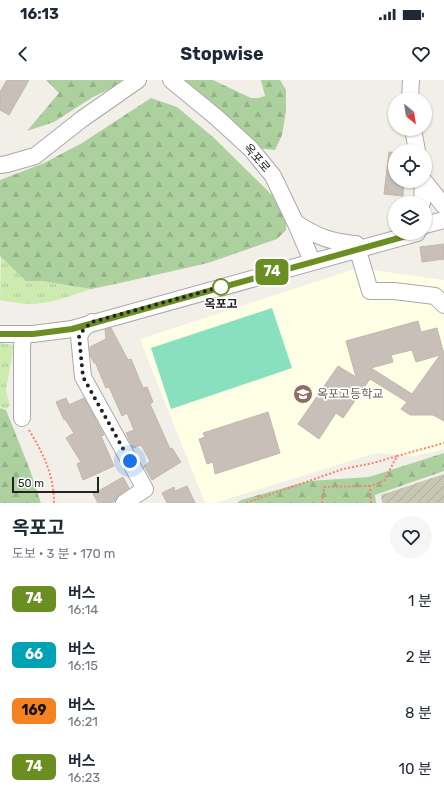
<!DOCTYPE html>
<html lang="ko">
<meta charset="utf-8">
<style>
:root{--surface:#fff;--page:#f6f6f7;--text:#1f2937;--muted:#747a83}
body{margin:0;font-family:Rubik,"Noto Sans KR",sans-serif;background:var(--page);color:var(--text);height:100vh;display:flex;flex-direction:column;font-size:15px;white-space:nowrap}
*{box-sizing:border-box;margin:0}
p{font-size:13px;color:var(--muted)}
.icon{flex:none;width:22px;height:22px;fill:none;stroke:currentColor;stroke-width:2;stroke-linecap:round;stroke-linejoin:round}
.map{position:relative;height:423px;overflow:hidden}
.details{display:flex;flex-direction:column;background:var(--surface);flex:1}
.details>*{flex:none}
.badge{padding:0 8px;border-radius:6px;font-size:14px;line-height:26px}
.needle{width:26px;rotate:150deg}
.fabs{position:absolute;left:388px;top:12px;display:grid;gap:8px}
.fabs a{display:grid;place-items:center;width:44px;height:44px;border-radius:50%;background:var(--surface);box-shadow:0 1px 3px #0004;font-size:20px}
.scale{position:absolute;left:12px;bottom:10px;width:87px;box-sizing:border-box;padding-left:4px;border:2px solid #222;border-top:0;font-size:11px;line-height:14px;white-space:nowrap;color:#222;-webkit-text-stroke:3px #fff;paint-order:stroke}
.you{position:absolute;width:20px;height:20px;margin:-10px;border:3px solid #fff;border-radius:50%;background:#1a73e8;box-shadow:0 0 0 6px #1a73e833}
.map>.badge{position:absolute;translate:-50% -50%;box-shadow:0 0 0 2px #fff}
.round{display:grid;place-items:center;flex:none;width:42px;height:42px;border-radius:21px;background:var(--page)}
.overview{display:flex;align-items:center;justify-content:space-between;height:68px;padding:0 12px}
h1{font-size:19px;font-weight:700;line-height:30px}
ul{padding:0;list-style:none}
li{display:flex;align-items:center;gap:12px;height:56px;padding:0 12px}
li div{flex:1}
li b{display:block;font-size:15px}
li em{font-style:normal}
li .badge{min-width:44px;font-weight:700;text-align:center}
.status{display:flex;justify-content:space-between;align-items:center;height:28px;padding:0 20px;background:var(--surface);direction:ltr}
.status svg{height:11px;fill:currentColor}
header{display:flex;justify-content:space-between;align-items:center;height:52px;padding:0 12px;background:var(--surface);font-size:18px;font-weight:700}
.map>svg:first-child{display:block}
.education{fill:#ffffe5}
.construction{fill:url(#construction-furrows)}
.grass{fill:url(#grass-tufts)}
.forest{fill:url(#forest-firs)}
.pitch{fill:#88e0be}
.building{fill:#c7bfb8;stroke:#c4b6ab;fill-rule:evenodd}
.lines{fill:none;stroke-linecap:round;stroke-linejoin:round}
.minor-casing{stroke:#a9a9a9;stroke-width:18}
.path{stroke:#fa8072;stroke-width:2;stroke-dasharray:2 2;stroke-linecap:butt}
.minor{stroke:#fff;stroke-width:16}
.line-casing{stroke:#fff;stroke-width:9}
.line{stroke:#6b8e23;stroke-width:6}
.walk{stroke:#222;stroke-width:4;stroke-dasharray:0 7.2}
.stop-dot{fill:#fff;stroke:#6b8e23;stroke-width:2}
.labels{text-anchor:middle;stroke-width:3.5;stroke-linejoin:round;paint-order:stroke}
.street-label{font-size:12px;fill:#222;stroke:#fff}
.stop-label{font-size:12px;font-weight:bold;fill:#222;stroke:#fff}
.education-label{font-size:12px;fill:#785e54;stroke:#fff;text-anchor:start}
</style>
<div class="status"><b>16:13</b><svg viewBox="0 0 49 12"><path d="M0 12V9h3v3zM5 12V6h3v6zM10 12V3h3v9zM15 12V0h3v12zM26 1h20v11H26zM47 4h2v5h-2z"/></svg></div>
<header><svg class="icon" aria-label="back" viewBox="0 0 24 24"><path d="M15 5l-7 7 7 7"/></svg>Stopwise<svg class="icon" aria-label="heart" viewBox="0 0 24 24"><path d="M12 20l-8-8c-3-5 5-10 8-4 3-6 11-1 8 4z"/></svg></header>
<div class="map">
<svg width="444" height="423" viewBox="0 0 444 423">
<defs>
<pattern id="construction-furrows" width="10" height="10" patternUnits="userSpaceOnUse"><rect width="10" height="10" fill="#c7c7b4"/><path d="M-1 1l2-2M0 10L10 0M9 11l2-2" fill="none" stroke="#abab9a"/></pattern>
<pattern id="grass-tufts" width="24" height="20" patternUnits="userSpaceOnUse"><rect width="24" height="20" fill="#cdebb0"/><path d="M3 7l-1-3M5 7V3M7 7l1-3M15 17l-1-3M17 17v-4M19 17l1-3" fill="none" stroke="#b0c997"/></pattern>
<pattern id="forest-firs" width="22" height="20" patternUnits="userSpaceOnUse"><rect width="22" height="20" fill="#add19e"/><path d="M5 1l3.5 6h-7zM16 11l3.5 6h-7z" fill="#95b388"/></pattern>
</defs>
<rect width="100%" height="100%" fill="#f2efe9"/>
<path class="education" d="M358,188L444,200V369L415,376L376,373L215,423H205L140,259Z"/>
<path class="construction" d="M444,394V423H382L381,415Z"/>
<path class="grass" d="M1,175L26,201H42L91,209C70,216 48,225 25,224C17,223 8,221 0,220Z
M0,263L14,265L6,310L10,326L6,329L0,327Z"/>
<path class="forest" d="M46,0H122L112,8L93,17L54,42L27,51L59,13Z
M177,0H213L251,18H258L265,16L261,0H280L286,10V31L282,55L275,70L255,68Z
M151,18L177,27L213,57L277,120L287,133L286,150L277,159L208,183L120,203L91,209L42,201H26L0,176V100L44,83L82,63Z
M0,328L6,330L30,390L41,423H0Z
M444,373V391L375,415L376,423H237L241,420L309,401L369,397Z"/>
<path class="pitch" d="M272,228L292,288L171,329L151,268Z"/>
<path class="building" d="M7,0H29L9,35L0,30V12Z
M389,72L395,73V101H404L403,116L384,114Z
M444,164V179L422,182L420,167Z
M418,241L421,252L437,248L443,271L444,270V341L433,335H410L401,329L407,322L370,299L343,338L336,333L319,359L298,344L338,286L356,297L346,261ZM412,270L416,282L440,275L412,314L371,288L393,282L391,275Z
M111,248L128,280L131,279L143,308L147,307L153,322L150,324L170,369L172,368L181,382L152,400L144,386L150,381L141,365L133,368L126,353L134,350L127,333L122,336L109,307L106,308L95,282L94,283L90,275V267L106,259L105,250Z
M66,318L69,325L84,318L104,355L101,356L114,386L83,400L77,384L81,382L66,358L74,353L65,339L64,340L56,322Z
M268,332L280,373L215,394L213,382L207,384L199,359L205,357L203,353Z
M123,397L129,408L119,415L115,421L111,423H98L93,414Z
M187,406L195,423H167L162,413L174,407L175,411Z"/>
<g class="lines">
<defs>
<path id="minor" d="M171,0L216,37L251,69L273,96L297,146L312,181
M410,19L411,0
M413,49L417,71
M0,85L7,84L35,76L82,39L138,0
M424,101L444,126
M422,123L423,101
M296,143C316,156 328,161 353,164
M425,145L444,140
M356,164L370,211H394L435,216L444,225
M92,242L83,249L79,256L83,297L145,409L124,423
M0,254H33L72,249L417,153
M22,338V268L23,254"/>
</defs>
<use href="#minor" class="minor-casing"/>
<path class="path" d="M29,350C43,373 54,395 54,423
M246,423L343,389L373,383L397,376
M322,423L324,407L370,406
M371,423L370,406L384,401L397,376L444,363"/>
<use href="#minor" class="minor"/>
</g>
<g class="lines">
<defs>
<path id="line" d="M0,254H33L72,249L417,153"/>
</defs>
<use href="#line" class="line-casing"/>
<use href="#line" class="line"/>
<path class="walk" d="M130,381L83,297L79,256L84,249L92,242L224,206L221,207"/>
</g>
<defs>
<symbol id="school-disc" viewBox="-11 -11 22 22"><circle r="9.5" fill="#8d6e63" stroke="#fff"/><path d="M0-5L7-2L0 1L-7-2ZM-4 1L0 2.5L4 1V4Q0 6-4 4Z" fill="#fff"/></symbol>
</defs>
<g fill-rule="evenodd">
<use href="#school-disc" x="292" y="303" width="22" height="22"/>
</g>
<circle class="stop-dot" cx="221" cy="207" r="8"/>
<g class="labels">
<g class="street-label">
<text transform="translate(257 78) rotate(49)" y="4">옥포로</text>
</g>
<g class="stop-label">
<text x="221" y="228">옥포고</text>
</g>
<g class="education-label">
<text x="317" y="318">옥포고등학교</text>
</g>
</g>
</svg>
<div class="fabs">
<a><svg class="needle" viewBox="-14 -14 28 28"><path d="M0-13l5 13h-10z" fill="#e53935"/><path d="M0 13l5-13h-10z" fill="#747a83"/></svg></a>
<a><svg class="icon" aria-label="locate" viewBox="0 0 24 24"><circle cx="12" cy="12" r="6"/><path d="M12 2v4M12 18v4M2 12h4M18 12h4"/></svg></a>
<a><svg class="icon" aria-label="layers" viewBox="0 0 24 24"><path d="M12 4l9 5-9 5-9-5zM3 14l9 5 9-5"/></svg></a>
</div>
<div class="scale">50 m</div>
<div class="you" style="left:130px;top:381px"></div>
<b class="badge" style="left:272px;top:192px;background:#6b8e23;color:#fff">74</b>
</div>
<section class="details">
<div class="overview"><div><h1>옥포고</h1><p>도보 · 3 분 · 170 m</p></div><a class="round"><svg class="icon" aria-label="heart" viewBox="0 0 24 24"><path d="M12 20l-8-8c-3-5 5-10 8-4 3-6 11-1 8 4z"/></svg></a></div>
<ul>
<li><span class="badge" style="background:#6b8e23;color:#fff">74</span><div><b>버스</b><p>16:14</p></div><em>1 분</em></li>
<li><span class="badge" style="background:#00a3b4;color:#fff">66</span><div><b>버스</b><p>16:15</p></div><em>2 분</em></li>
<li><span class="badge" style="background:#f58220;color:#111">169</span><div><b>버스</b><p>16:21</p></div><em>8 분</em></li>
<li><span class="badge" style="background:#6b8e23;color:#fff">74</span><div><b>버스</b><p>16:23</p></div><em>10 분</em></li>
</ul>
</section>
